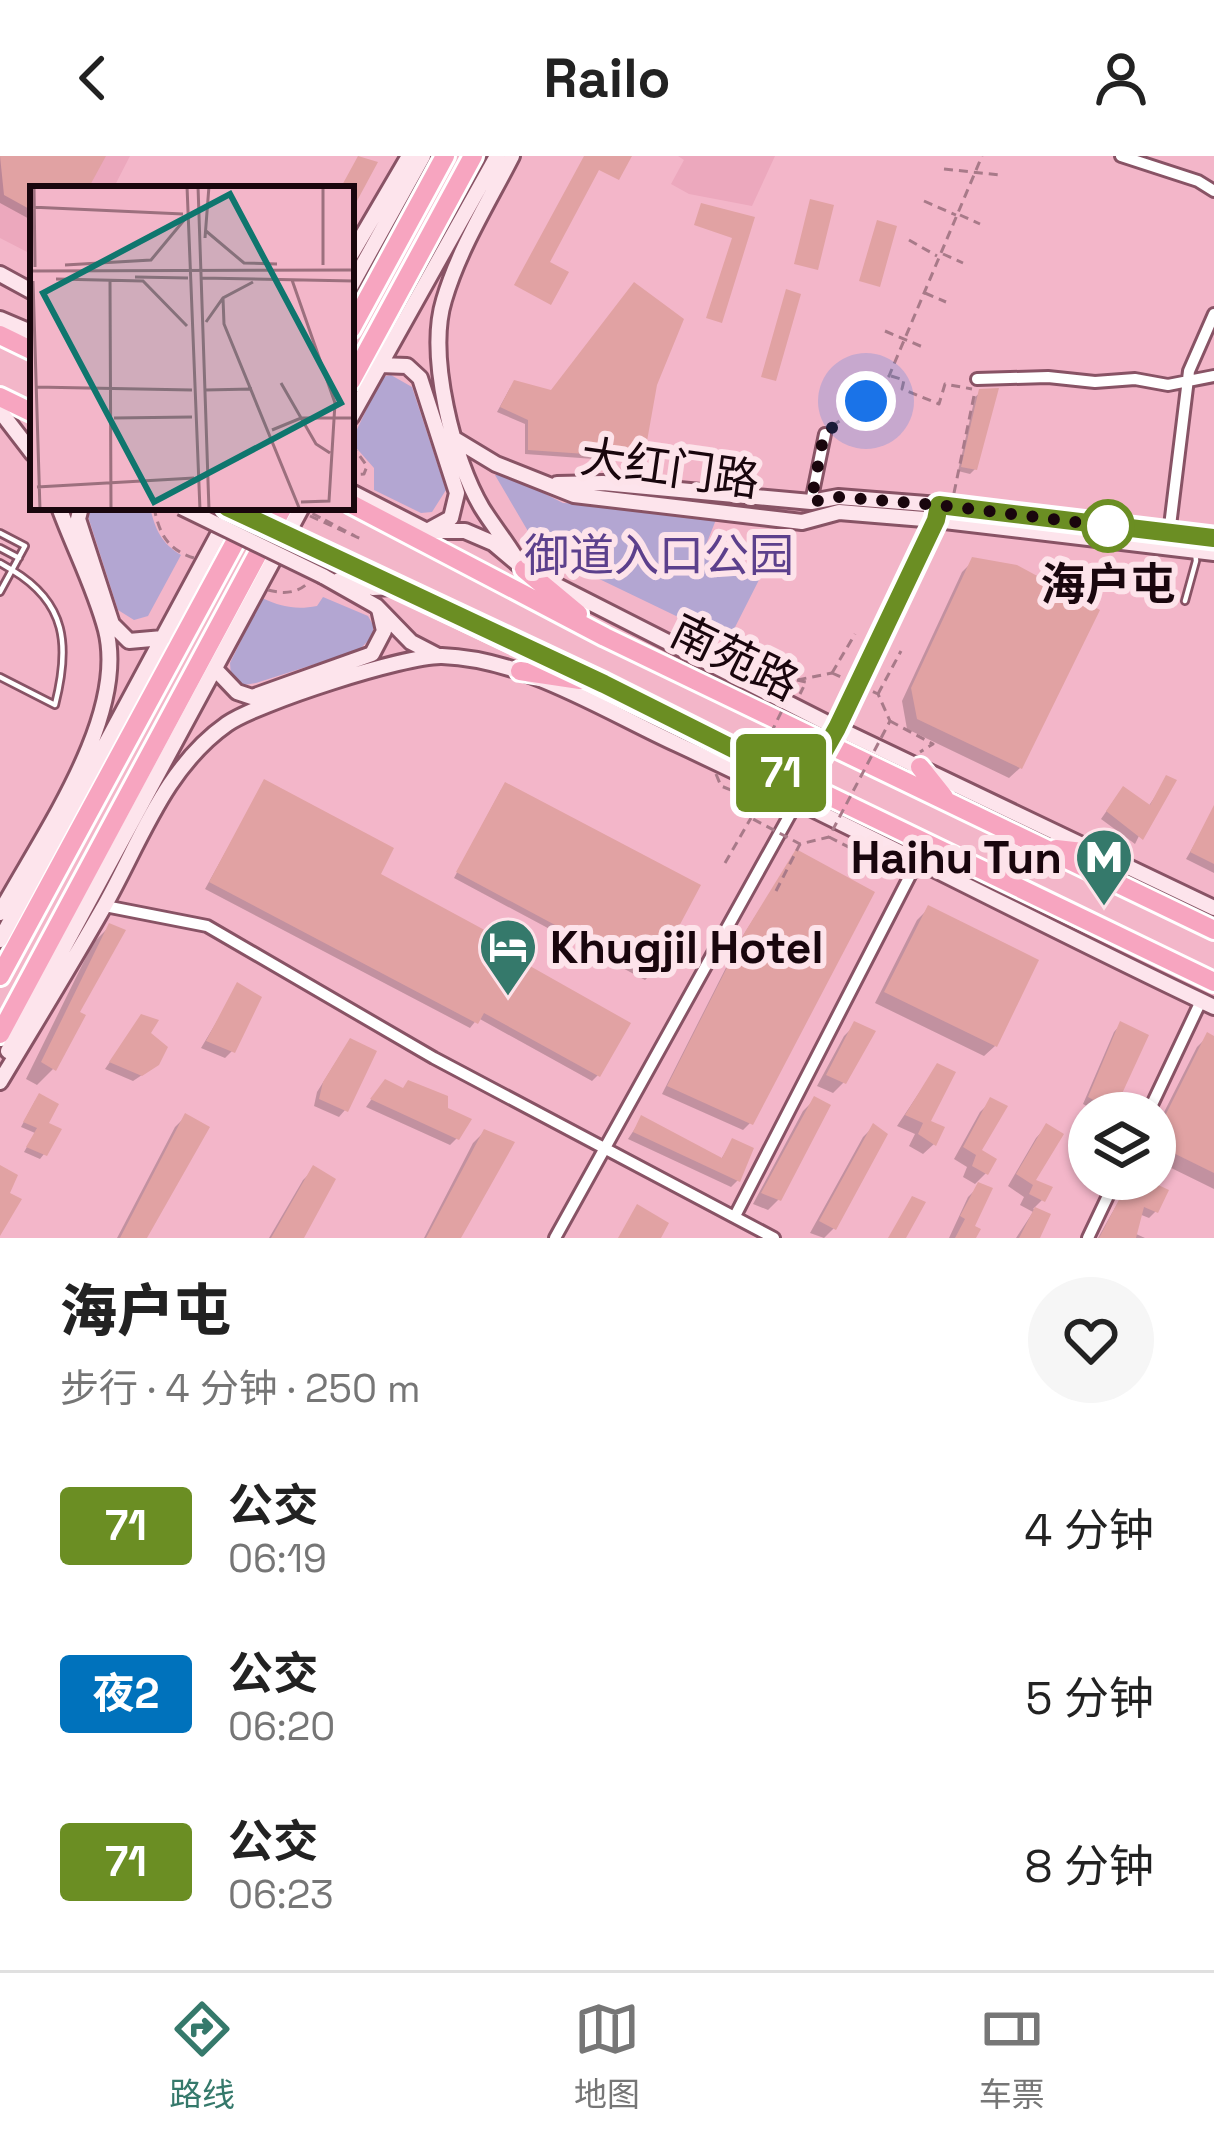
<!DOCTYPE html>
<html lang="zh">
<meta charset="utf-8">
<style>
:root{--surface:#fff;--page:#f6f6f6;--text:#222;--muted:#767676;--line:#e0e0e0;--accent:#35796b}
body{margin:0;font-family:"Space Grotesk","Noto Sans SC",sans-serif;background:var(--page);color:var(--text);height:100vh;display:flex;flex-direction:column;font-size:45px;white-space:nowrap}
*{box-sizing:border-box;margin:0}
p{font-size:39px;color:var(--muted)}
.icon{flex:none;width:66px;height:66px;fill:none;stroke:currentColor;stroke-width:2;stroke-linecap:round;stroke-linejoin:round}
.map{position:relative;height:1082px;overflow:hidden}
.sheet{display:flex;flex-direction:column;background:var(--surface);flex:1}
.sheet>*{flex:none}
.badge{padding:0 24px;border-radius:9px;font-size:42px;line-height:78px}
.buttons{position:absolute;left:1068px;top:936px;display:grid;gap:24px}
.buttons a{display:grid;place-items:center;width:108px;height:108px;border-radius:50%;background:var(--surface);box-shadow:0 3px 9px #0004;font-size:60px}
.you{position:absolute;width:60px;height:60px;margin:-30px;border:9px solid #fff;border-radius:50%;background:#1a73e8;box-shadow:0 0 0 18px #1a73e833}
.map>.badge{position:absolute;translate:-50% -50%;box-shadow:0 0 0 6px #fff}
.round{display:grid;place-items:center;flex:none;width:126px;height:126px;border-radius:63px;background:var(--page)}
.overview{display:flex;align-items:center;justify-content:space-between;height:204px;padding:0 60px}
h1{font-size:57px;font-weight:800;line-height:90px}
ul{padding:0;list-style:none}
li{display:flex;align-items:center;gap:36px;height:168px;padding:0 60px}
li div{flex:1}
li b{display:block;font-size:45px}
li em{font-style:normal}
li .badge{min-width:132px;font-weight:700;text-align:center}
header{display:flex;justify-content:space-between;align-items:center;height:156px;padding:0 60px;background:var(--surface);font-size:54px;font-weight:800}
.dock{display:flex;justify-content:space-around;align-items:center;height:168px;border-top:3px solid var(--line);background:var(--surface);font-size:33px;color:var(--muted)}
.dock a{display:grid;justify-items:center;gap:6px}
.dock .active{color:var(--accent)}
.map>svg:first-child{display:block}
.built{fill:#eca8bd}
.green{fill:#b3a6d2}
.shadow{fill:#0003}
.building{fill:#e1a2a3}
.lines{fill:none;stroke-linecap:round;stroke-linejoin:round}
.lane-casing{stroke:#885365;stroke-width:10}
.street-casing{stroke:#885365;stroke-width:16}
.secondary-casing{stroke:#885365;stroke-width:20}
.highway-casing{stroke:#fff;stroke-width:24}
.path{stroke:#a87a89;stroke-width:3;stroke-dasharray:9 6;stroke-linecap:butt}
.lane{stroke:#fff;stroke-width:4.5}
.street{stroke:#fff;stroke-width:10}
.secondary{stroke:#fde4ec;stroke-width:14}
.highway{stroke:#f7a5c0;stroke-width:18}
.secondary-bridge-casing{stroke:#885365;stroke-width:20;stroke-linecap:butt}
.highway-bridge-casing{stroke:#fff;stroke-width:24;stroke-linecap:butt}
.path-bridge{stroke:#a87a89;stroke-width:3;stroke-dasharray:9 6;stroke-linecap:butt}
.secondary-bridge{stroke:#fde4ec;stroke-width:14}
.highway-bridge{stroke:#f7a5c0;stroke-width:18}
.line-casing{stroke:#fff;stroke-width:27}
.line{stroke:#6b8e23;stroke-width:18}
.walk{stroke:#19060d;stroke-width:12;stroke-dasharray:0 21.6}
.stop-dot{fill:#fff;stroke:#6b8e23;stroke-width:6}
.labels{text-anchor:middle;stroke-width:12;stroke-linejoin:round;paint-order:stroke}
.street-label{font-size:45px;fill:#19060d;stroke:#fde3ea}
.park-label{font-size:45px;fill:#5c408c;stroke:#fde3ea}
.stop-label{font-size:45px;font-weight:bold;fill:#19060d;stroke:#fde3ea}
.poi-label{font-size:45px;font-weight:bold;fill:#19060d;stroke:#fde3ea;text-anchor:end}
.inset-road{fill:none;stroke:#9c707e;stroke-width:3}
.view{fill:#0f766e;fill-opacity:0.15;stroke:#0f766e;stroke-width:6}
.inset-edge{fill:none;stroke:#19060d;stroke-width:6}
</style>
<header><svg class="icon" aria-label="back" viewBox="0 0 24 24"><path d="M15 5l-7 7 7 7"/></svg>Railo<svg class="icon" aria-label="person" viewBox="0 0 24 24"><circle cx="12" cy="8" r="4"/><path d="M4 21q1-7 8-7t8 7"/></svg></header>
<div class="map">
<svg width="1214" height="1082" viewBox="0 0 1214 1082">
<rect width="100%" height="100%" fill="#f3b6c9"/>
<path class="built" d="M0,0H130L113,33H33V99L0,82Z
M678,0H775L752,50L689,38L671,28L684,4Z"/>
<path class="green" d="M391,219L412,231L446,334L432,356L421,357L374,334V312L351,286L382,221Z
M506,318L563,347L719,356L706,389L762,418L728,485L539,394L495,319Z
M85,351H150C155,373 161,387 181,399L148,460L134,464L118,454Z
M323,441L368,460L373,469V480L359,494L256,527L244,529L231,521L230,507L262,442C282,451 296,454 317,450Z"/>
<path class="shadow" d="M0,0H102L85,33H33V65L0,47Z
M655,228L641,301L636,306L525,298V268L497,256L510,232L551,237Z
M981,236L975,313L970,318L958,315L975,241Z
M973,405L1020,612L1009,622L907,573L902,545L962,416Z
M1167,623L1135,688L1101,663L1117,640L1148,651Z
M264,627L377,720L510,802L598,919L592,925L478,862L470,872L205,733Z
M501,634L650,819L645,824L454,722Z
M1214,655V717L1186,703Z
M796,696L750,967L743,974L662,938L739,786Z
M928,753L995,890L984,900L875,847L917,764Z
M110,770L53,913L37,929L26,923L93,787Z
M238,830L232,895L225,902L201,892Z
M135,869L147,877L148,915L133,925L105,913Z
M855,869L844,926L833,937L817,930L844,880Z
M1120,869L1111,953L1100,957L1083,948L1114,876Z
M1208,880L1214,883V1033L1155,1004V974L1197,891Z
M344,893L345,954L339,961L314,950L317,936Z
M937,910L926,966L934,988L923,998L909,990L915,978L897,970Z
M378,934L457,982L450,989L366,951Z
M814,944L779,1043L768,1054L753,1048L803,955Z
M35,945L45,968L44,998L40,1003L24,996L35,977L21,971Z
M991,945L978,995L986,1017L975,1028L963,1021L967,1011L954,1003L980,956Z
M185,961L143,1082H117L175,971Z
M642,962L720,1005L732,985L738,1024L731,1031L628,983Z
M873,971L834,1072L824,1082L810,1077L863,981Z
M1046,971L1032,1025L1042,1044L1033,1053L1047,1060L1036,1082H1016L1033,1056L1020,1049L1024,1041L1008,1030L1036,982Z
M484,976L458,1082H424L473,987Z
M314,1013L300,1082H269L303,1024Z
M1131,1023H1138L1156,1055L1149,1062L1139,1058L1134,1077L1145,1082H1098Z
M979,1030L973,1082H949L968,1041Z"/>
<path class="building" d="M0,0H106L88,33H33V55L4,39Z
M358,0L378,6L351,56V33H340Z
M584,0H632L619,24L599,14L550,106L569,116L551,149L514,129Z
M810,43L834,49L818,114L794,108Z
M701,47L755,61L722,167L706,162L732,82L694,69Z
M877,64L897,70L880,131L859,125Z
M634,126L684,163L657,229L644,302L528,294V264L500,251L514,224L551,234Z
M786,133L801,138L776,225L761,221Z
M999,232L977,314L961,311L979,233Z
M972,401L1017,409L1100,454L1022,613L917,563L911,532Z
M1166,619L1177,624L1143,684L1106,655L1123,630L1150,649Z
M264,623L394,692L381,718L518,792L514,801L631,867L600,921L484,857L478,868L209,726Z
M505,626L701,729L652,821L456,716Z
M1214,649V708L1190,696Z
M796,693L875,736L753,969L667,930L745,776Z
M928,749L1039,804L997,891L884,836Z
M109,767L126,774L80,856L86,859L56,915L41,906Z
M237,826L262,841L235,897L206,885Z
M141,858L159,864L151,877L168,891L159,909L142,920L109,906Z
M854,865L876,875L846,928L826,919Z
M1120,865L1149,879L1114,955L1088,941Z
M1207,876L1214,880V1017L1155,988V980Z
M350,882L377,895L348,956L319,943L323,926Z
M937,907L956,916L931,965L945,971L936,990L918,978L923,967L905,959Z
M385,923L403,932L408,924L448,940V952L472,963L459,984L370,943Z
M39,937L59,948L49,967L62,973L47,1000L26,991L37,972L23,966Z
M814,940L831,949L781,1045L761,1037Z
M990,941L1008,950L982,994L997,1003L988,1019L972,1010L976,999L963,991Z
M185,957L210,971L147,1082H120Z
M641,959L722,1002L732,982L754,992L740,1026L633,976Z
M873,967L888,978L836,1074L819,1065Z
M1046,967L1064,978L1036,1024L1053,1031L1045,1046L1029,1038L1033,1029L1016,1018Z
M484,973L515,986L461,1082H426Z
M0,1009L18,1019L10,1037L22,1043L0,1080Z
M313,1009L336,1023L304,1082H271Z
M1130,1023H1145L1169,1034L1158,1057L1144,1051L1136,1082H1099Z
M978,1026L993,1032L975,1070L981,1073L976,1082H955L965,1063L960,1060Z
M912,1040L926,1046L906,1082H888Z
M637,1048L669,1067L661,1082H618Z
M1035,1051L1051,1058L1040,1082H1019Z"/>
<g class="lines">
<defs>
<path id="lane" d="M0,377L25,390L12,414L0,407
M0,392L19,402
M0,436L12,414C67,447 70,490 55,549L0,521
M1185,445L1196,405L1194,380"/>
<path id="street" d="M1121,0L1198,25L1214,35
M977,223L1048,221L1095,226L1135,223L1168,229L1214,220
M811,346L825,278
M1169,378L1189,215L1214,158
M105,750L207,770L434,902L774,1082
M1148,957L1201,845
M735,1060L918,704
M555,1082L828,590L937,359
M1088,1082L1116,1023"/>
<path id="secondary" d="M512,0C488,47 459,93 444,144C427,199 453,304 482,352C492,368 504,383 514,399
M351,99L409,0
M0,118L33,136
M351,130L423,0
M0,163L33,177
M380,209L407,210L420,222L457,337L451,362L429,374
M0,255L33,298
M351,261L497,0
M453,282L496,308L574,339L802,366L839,356L936,364L1214,397
M557,328L603,327L811,346L838,341L939,349L1214,382
M351,336L427,375H465L493,387L524,413L837,572L1214,752
M81,351L78,363L112,468L129,485L163,482
M323,420L376,450L411,486L438,500
M339,424L373,432L394,431
M216,514L237,536L252,541L372,498L384,475L379,453
M0,757C41,681 128,561 106,474C95,432 74,392 59,351
M0,784L233,351
M8,895L302,351
M0,926C34,869 69,812 102,754C139,690 163,613 227,568C257,547 405,499 442,500C525,503 603,554 677,588C858,672 1034,766 1214,851"/>
<path id="highway" d="M351,173L445,0
M0,179L33,195
M351,225L473,0
M0,241L33,257
M351,348L605,481L1214,774
M524,413L578,458
M396,431L1214,826
M520,515L580,524
M920,611L944,641
M1056,693L1110,699
M0,820L254,351
M0,878L283,351"/>
</defs>
<use href="#lane" class="lane-casing"/>
<use href="#street" class="street-casing"/>
<use href="#secondary" class="secondary-casing"/>
<use href="#highway" class="highway-casing"/>
<path class="path" d="M944,13L1000,19
M924,45L956,59
M960,59L980,68
M909,84L937,100
M943,98L963,107
M925,137L946,146
M885,175L925,192
M891,220L904,224L902,233L939,248L945,228L972,233
M832,270L862,250L889,220L982,0
M351,288L367,310L364,318L351,319
M954,337L975,235
M154,351C159,378 168,394 194,402
M310,360L361,383
M325,364L355,380
M268,434C283,438 297,438 309,426
M832,517L855,478
M797,524L806,526L800,538
M878,538L901,495
M890,565L933,588L920,596
M716,618L721,630L741,638
M829,681L868,701L870,693
M725,707L751,662
M776,735L800,688"/>
<use href="#lane" class="lane"/>
<use href="#street" class="street"/>
<use href="#secondary" class="secondary"/>
<use href="#highway" class="highway"/>
<defs>
<path id="secondary-bridge" d="M181,351L323,420"/>
<path id="highway-bridge" d="M227,351L396,431"/>
</defs>
<use href="#secondary-bridge" class="secondary-bridge-casing"/>
<use href="#highway-bridge" class="highway-bridge-casing"/>
<path class="path-bridge" d="M299,351L325,364
M832,517L878,538L890,565L829,681L800,688L751,662L741,638L797,524Z"/>
<use href="#secondary-bridge" class="secondary-bridge"/>
<use href="#highway-bridge" class="highway-bridge"/>
</g>
<g class="lines">
<defs>
<path id="line" d="M227,351L604,528L805,629L837,572L936,364L939,349L1214,382"/>
</defs>
<use href="#line" class="line-casing"/>
<use href="#line" class="line"/>
<path class="walk" d="M866,245L824,278L811,346L838,341L939,349L1108,370"/>
</g>
<defs>
<symbol id="metro-pin" viewBox="-11 -11 22 30"><path d="M0 17L-7.5 6A9.5 9.5 0 1 1 7.5 6Z" fill="#35796b" stroke="#fde3ea"/><path d="M-5.5 5V-5H-3L0 0L3-5H5.5V5H3V-.5L0 4L-3-.5V5Z" fill="#fff"/></symbol>
<symbol id="hotel-pin" viewBox="-11 -11 22 30"><path d="M0 17L-7.5 6A9.5 9.5 0 1 1 7.5 6Z" fill="#35796b" stroke="#fde3ea"/><path d="M-6-4.5h1.5V1H6V5H4.5V3h-9V5H-6ZM-4 0a1.8 1.8 0 1 1 3.6 0ZM.5 0V-2.5h3Q6-2.5 6 0Z" fill="#fff"/></symbol>
</defs>
<g fill-rule="evenodd">
<use href="#metro-pin" x="1071" y="668" width="66" height="90"/>
<use href="#hotel-pin" x="475" y="758" width="66" height="90"/>
</g>
<circle class="stop-dot" cx="1108" cy="370" r="24"/>
<g class="labels">
<g class="street-label">
<text transform="translate(670 312) rotate(8)" y="16">大红门路</text>
<text transform="translate(735 501) rotate(26)" y="16">南苑路</text>
</g>
<g class="park-label">
<text x="659" y="415">御道入口公园</text>
</g>
<g class="stop-label">
<text x="1108" y="444">海户屯</text>
</g>
<g class="poi-label">
<text x="1062" y="717">Haihu Tun</text>
<text x="550" y="807" text-anchor="start">Khugjil Hotel</text>
</g>
</g>
<g transform="translate(30 30)">
<rect width="324" height="324" fill="#f3b6c9"/>
<path class="inset-road" d="M4,0L5,81M157,0L170,324M168,0L179,324M293,0V79M0,21L153,28M176,45L214,77L247,78M175,52L179,0M35,79L121,74L155,33M0,85L324,84M105,91L158,92M171,92L324,95M26,93L113,95L157,140M262,94L305,217L299,315L271,316M3,95L10,324M80,95L81,324M193,112L194,138L270,324M176,136L193,112L223,96M251,197L286,258L300,267M5,201L162,204M175,204L222,203M84,232L162,231M242,244L271,232H324M7,301L164,292"/>
<path class="view" d="M200,8L311,217L124,316L13,107Z"/>
<rect width="324" height="324" class="inset-edge"/>
</g>
</svg>
<div class="buttons">
<a><svg class="icon" aria-label="layers" viewBox="0 0 24 24"><path d="M12 4l9 5-9 5-9-5zM3 14l9 5 9-5"/></svg></a>
</div>
<div class="you" style="left:866px;top:245px"></div>
<b class="badge" style="left:781px;top:617px;background:#6b8e23;color:#fff">71</b>
</div>
<section class="sheet">
<div class="overview"><div><h1>海户屯</h1><p>步行 · 4 分钟 · 250 m</p></div><a class="round"><svg class="icon" aria-label="heart" viewBox="0 0 24 24"><path d="M12 20l-8-8c-3-5 5-10 8-4 3-6 11-1 8 4z"/></svg></a></div>
<ul>
<li><span class="badge" style="background:#6b8e23;color:#fff">71</span><div><b>公交</b><p>06:19</p></div><em>4 分钟</em></li>
<li><span class="badge" style="background:#0072bc;color:#fff">夜2</span><div><b>公交</b><p>06:20</p></div><em>5 分钟</em></li>
<li><span class="badge" style="background:#6b8e23;color:#fff">71</span><div><b>公交</b><p>06:23</p></div><em>8 分钟</em></li>
</ul>
</section>
<nav class="dock">
<a class="active"><svg class="icon" aria-label="directions" viewBox="0 0 24 24"><path d="M12 3l9 9-9 9-9-9zM9 14v-3h6M13 9l2 2-2 2"/></svg>路线</a>
<a><svg class="icon" aria-label="map" viewBox="0 0 24 24"><path d="M3 6l6-2 6 2 6-2v14l-6 2-6-2-6 2zM9 4v14M15 6v14"/></svg>地图</a>
<a><svg class="icon" aria-label="tickets" viewBox="0 0 24 24"><path d="M3 7h18v10H3zM15 7v10"/></svg>车票</a>
</nav>
